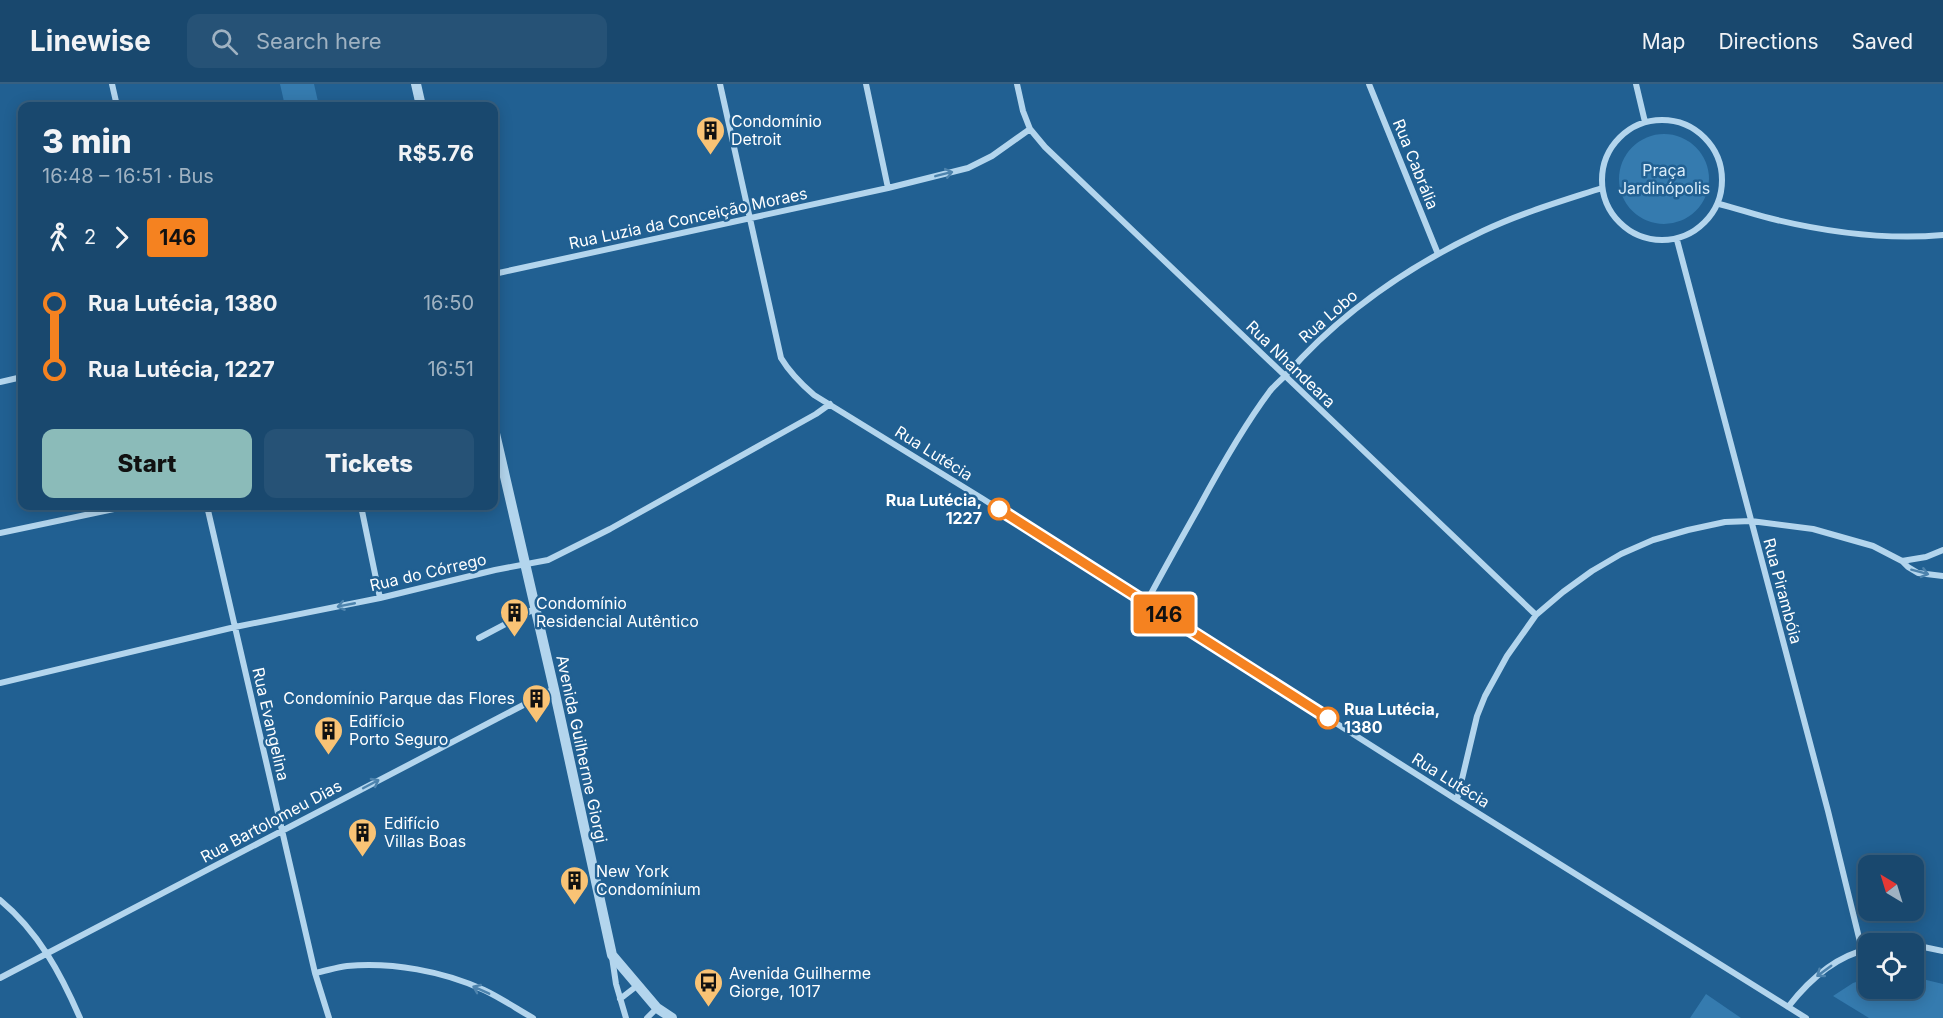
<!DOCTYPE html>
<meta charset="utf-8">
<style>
:root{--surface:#19486e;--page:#265276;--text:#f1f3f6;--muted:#9fb2c2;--line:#376081;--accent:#8bbbb9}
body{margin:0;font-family:Inter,sans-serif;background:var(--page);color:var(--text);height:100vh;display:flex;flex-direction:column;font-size:22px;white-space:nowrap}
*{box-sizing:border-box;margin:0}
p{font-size:20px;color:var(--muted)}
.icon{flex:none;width:33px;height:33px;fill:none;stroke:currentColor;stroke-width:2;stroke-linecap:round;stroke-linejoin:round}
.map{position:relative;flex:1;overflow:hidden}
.side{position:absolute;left:18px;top:18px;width:480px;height:408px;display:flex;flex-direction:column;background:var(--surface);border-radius:12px;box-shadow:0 3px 15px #0003,0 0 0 2px var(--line)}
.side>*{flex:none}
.badge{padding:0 12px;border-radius:4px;font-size:21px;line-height:39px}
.needle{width:39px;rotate:322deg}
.buttons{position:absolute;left:1858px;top:771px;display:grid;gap:12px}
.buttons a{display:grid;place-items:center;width:66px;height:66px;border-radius:12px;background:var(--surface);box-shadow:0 3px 15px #0003,0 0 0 2px var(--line);font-size:30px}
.map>.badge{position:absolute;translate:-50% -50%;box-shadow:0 0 0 3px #fff}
.legs{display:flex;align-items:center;gap:9px;height:66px;padding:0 24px;font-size:20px}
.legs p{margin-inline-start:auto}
.headline{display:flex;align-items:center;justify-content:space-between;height:102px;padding:0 24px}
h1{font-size:33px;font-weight:800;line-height:45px}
.button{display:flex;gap:12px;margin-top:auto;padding:12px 24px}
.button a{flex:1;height:69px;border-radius:12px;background:var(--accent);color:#111;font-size:24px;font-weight:800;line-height:69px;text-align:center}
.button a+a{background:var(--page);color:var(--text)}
ul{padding:0 24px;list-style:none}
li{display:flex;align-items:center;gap:21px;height:66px;font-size:22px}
li i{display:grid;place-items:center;width:9px;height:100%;margin:0 8px;background:currentColor}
li i::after{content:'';width:15px;height:15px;margin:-8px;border:4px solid;border-radius:50%;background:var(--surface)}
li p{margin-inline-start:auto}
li:first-child i{background:linear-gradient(#0000 50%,currentColor 0)}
li:last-child i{background:linear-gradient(currentColor 50%,#0000 0)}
header{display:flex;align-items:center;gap:36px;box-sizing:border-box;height:84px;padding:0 30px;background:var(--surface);border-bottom:2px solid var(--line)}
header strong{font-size:28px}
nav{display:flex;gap:33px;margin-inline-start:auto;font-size:21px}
.search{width:420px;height:54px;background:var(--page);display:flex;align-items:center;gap:15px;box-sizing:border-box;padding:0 21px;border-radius:12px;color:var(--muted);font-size:22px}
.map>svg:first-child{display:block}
.green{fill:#357baf}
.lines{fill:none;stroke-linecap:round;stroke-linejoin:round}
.minor{stroke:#b3d5ed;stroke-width:6}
.tertiary{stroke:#b3d5ed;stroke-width:10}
.oneway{stroke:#4d83ad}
.line-1-casing{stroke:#fff;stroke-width:14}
.line-1{stroke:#f58220;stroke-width:9}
.stop-1-dot{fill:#fff;stroke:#f58220;stroke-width:3}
.labels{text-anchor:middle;stroke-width:5;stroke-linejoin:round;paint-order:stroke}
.poi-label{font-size:16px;fill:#fff;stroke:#216092;text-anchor:start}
.street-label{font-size:16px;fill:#fff;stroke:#216092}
.park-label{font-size:16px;fill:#d9ecf9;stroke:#216092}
.stop-label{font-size:16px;font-weight:bold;fill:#fff;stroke:#216092;text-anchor:end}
</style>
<header>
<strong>Linewise</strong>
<div class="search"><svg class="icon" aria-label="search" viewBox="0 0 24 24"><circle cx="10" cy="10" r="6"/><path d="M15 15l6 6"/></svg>Search here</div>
<nav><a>Map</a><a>Directions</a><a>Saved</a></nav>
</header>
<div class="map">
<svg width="1943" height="934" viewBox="0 0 1943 934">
<rect width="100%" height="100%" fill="#216092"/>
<path class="green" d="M280,0H314L319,22H285Z
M1619 95a45 45 0 1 1 90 0a45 45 0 1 1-90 0Z
M1914,893L1943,900V934H1869L1833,912L1853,899L1869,894V904H1914Z
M1706,910L1741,934H1690Z"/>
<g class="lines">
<path class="minor" d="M112,0L117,22
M720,0L781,274C790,289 800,299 814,311L983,415L1457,716L1806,934
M866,0L888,104
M1017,0L1023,27L1030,45L1045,63L1536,531
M1369,0L1438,170
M1636,0L1645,38
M1602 96a60 60 0 1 1 120 0a60 60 0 1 1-120 0Z
M1719,120C1739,125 1758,132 1777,136C1832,149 1887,156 1943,151
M1677,156L1828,727L1862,866
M494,190L888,104L968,84L992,72L1030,45
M0,298L22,293
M207,422L315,889L329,934
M361,422L380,514
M0,449L128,422
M1902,477L1926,473L1943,466
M1146,519C1163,487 1181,455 1199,423C1220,384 1243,343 1270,307C1275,301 1281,296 1286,291C1340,229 1409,182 1483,147C1521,129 1562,117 1602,104
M479,554L536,524
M0,599L235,543L380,514L495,486L548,476L610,445L816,330L830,320
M1457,716L1477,632L1485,612L1507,572L1536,531L1563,508L1592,487L1621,470L1653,456L1688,446L1725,438L1751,437L1813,445L1873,462L1902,477L1908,483L1918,489L1943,492
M0,816C38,847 61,890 80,934
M1914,861L1943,867
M612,873L616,900L626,934
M315,889C326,887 337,883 347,882C392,878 443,887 484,906C501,914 517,925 533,934
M0,894L554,605
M620,915L638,901
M1788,923C1809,896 1835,872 1869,865
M647,934L657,924"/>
<path class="tertiary" d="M416,0L421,22
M494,345L554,605L612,871L657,924L672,934"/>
</g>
<defs><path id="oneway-shaft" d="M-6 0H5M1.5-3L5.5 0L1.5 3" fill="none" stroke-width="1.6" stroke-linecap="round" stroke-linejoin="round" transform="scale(1.5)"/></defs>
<g class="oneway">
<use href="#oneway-shaft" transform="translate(944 90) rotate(-14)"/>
<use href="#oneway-shaft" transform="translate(1920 488) rotate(15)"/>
<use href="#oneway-shaft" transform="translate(346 521) rotate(169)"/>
<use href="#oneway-shaft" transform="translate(371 700) rotate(-28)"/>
<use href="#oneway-shaft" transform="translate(1824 887) rotate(144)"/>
<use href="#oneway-shaft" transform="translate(481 906) rotate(-156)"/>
</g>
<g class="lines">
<defs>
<path id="line-1" d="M999,425L1328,634"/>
</defs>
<use href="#line-1" class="line-1-casing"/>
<use href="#line-1" class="line-1"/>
</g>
<defs>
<symbol id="building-pin" viewBox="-11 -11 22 30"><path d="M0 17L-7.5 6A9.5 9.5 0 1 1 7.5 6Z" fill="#f9c375" stroke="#216092"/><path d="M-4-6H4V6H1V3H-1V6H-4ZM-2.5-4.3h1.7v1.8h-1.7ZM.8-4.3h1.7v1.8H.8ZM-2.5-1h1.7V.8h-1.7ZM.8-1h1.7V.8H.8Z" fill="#111"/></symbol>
<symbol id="bus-pin" viewBox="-11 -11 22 30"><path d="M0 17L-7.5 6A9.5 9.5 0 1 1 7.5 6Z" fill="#f9c375" stroke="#216092"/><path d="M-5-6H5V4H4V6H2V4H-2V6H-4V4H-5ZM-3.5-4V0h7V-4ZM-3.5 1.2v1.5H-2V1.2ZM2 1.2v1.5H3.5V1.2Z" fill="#111"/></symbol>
</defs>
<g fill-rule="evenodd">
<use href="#building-pin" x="694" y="30" width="33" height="45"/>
<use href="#building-pin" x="498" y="512" width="33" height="45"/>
<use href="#building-pin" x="520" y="598" width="33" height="45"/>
<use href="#building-pin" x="312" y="630" width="33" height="45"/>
<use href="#building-pin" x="346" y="732" width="33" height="45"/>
<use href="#building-pin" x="558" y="780" width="33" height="45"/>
<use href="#bus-pin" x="692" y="882" width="33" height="45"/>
</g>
<g class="stop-1-dot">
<circle cx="999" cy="425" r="10"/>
<circle cx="1328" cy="634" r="10"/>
</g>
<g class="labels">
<g class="poi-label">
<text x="731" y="43">Condomínio<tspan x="731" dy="18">Detroit</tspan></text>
<text x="536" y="525">Condomínio<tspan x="536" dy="18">Residencial Autêntico</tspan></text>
<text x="515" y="620" text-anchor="end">Condomínio Parque das Flores</text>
<text x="349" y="643">Edifício<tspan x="349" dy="18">Porto Seguro</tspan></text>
<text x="384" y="745">Edifício<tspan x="384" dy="18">Villas Boas</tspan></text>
<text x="596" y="793">New York<tspan x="596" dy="18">Condomínium</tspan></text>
<text x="729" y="895">Avenida Guilherme<tspan x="729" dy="18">Giorge, 1017</tspan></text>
</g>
<g class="street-label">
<text transform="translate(1416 80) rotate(68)" y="6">Rua Cabrália</text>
<text transform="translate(688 134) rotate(-12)" y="6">Rua Luzia da Conceição Moraes</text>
<text transform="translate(1328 232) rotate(-41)" y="6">Rua Lobo</text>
<text transform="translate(1291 280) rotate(44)" y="6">Rua Nhandeara</text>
<text transform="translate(934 369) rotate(32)" y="6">Rua Lutécia</text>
<text transform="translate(428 488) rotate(-13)" y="6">Rua do Córrego</text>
<text transform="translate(1783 507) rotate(75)" y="6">Rua Pirambóia</text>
<text transform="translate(271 640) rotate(77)" y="6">Rua Evangelina</text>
<text transform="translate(582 665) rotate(78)" y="6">Avenida Guilherme Giorgi</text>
<text transform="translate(1451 696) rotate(32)" y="6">Rua Lutécia</text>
<text transform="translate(271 737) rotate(-28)" y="6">Rua Bartolomeu Dias</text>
</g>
<g class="park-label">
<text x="1664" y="92">Praça<tspan x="1664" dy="18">Jardinópolis</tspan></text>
</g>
<g class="stop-label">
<text x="982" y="422">Rua Lutécia,<tspan x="982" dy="18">1227</tspan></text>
<text x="1344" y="631" text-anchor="start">Rua Lutécia,<tspan x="1344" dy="18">1380</tspan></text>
</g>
</g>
</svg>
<div class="buttons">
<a><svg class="needle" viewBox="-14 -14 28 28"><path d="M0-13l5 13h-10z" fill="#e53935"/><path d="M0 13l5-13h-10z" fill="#9fb2c2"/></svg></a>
<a><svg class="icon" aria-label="locate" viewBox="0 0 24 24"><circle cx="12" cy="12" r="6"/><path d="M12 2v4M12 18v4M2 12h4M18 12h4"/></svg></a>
</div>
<b class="badge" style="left:1164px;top:530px;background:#f58220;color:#111">146</b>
<section class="side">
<div class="headline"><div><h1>3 min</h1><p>16:48 – 16:51 · Bus</p></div><b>R$5.76</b></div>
<div class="legs"><svg class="icon" aria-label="walk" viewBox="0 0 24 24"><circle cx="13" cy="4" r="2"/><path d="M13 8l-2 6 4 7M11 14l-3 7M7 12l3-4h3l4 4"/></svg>2<svg class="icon" aria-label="forward" viewBox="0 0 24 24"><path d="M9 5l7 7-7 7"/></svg><b class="badge" style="background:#f58220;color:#111">146</b></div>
<ul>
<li><i style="color:#f58220"></i><b>Rua Lutécia, 1380</b><p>16:50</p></li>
<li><i style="color:#f58220"></i><b>Rua Lutécia, 1227</b><p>16:51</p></li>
</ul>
<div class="button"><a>Start</a><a>Tickets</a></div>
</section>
</div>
